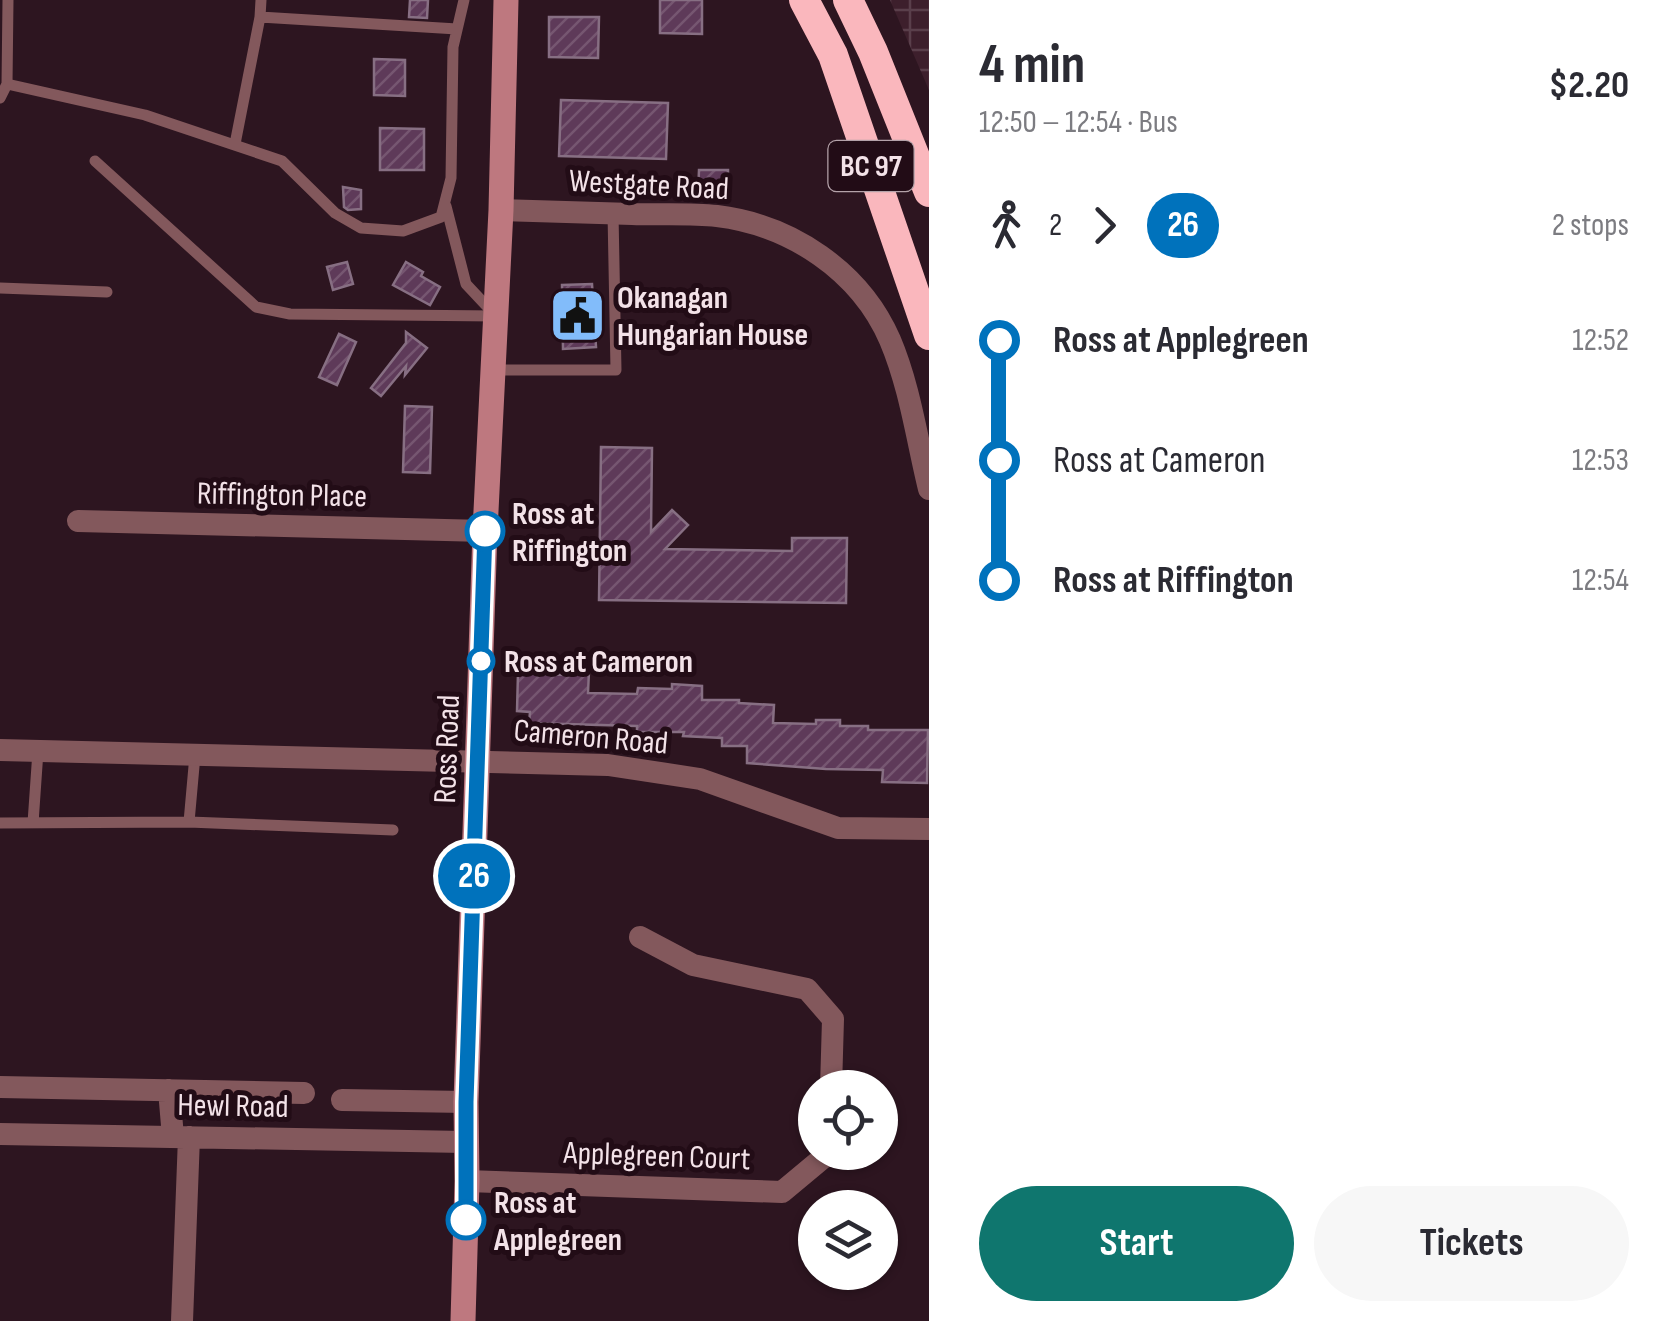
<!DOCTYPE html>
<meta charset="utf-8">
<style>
:root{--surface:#fff;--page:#f7f7f7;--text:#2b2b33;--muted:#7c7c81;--accent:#0f766e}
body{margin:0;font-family:"Sofia Sans Condensed",sans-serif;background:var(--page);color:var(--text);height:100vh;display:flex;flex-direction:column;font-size:38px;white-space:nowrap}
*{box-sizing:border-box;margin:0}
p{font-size:32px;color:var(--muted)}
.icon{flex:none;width:55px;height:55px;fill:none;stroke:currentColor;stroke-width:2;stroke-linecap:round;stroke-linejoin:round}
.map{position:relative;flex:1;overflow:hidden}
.panel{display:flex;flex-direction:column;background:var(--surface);width:750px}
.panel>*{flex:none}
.badge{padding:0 20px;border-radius:32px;font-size:35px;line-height:65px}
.tools{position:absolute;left:798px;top:1070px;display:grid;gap:20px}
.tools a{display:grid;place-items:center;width:100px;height:100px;border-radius:50%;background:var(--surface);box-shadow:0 2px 8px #0004;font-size:50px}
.map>.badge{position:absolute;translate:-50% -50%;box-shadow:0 0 0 5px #fff}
.legs{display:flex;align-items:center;gap:15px;height:110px;padding:0 50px;font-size:32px}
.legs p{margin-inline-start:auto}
.summary{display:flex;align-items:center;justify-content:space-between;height:170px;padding:0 50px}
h1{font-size:55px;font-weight:700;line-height:75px}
.cta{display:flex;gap:20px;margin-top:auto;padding:20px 50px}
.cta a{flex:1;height:115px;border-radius:60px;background:var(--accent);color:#fff;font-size:40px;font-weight:700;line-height:115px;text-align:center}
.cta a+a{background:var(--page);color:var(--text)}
ul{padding:0 50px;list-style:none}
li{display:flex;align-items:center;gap:35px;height:120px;font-size:38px}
li i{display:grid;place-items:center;width:15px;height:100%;margin:0 12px;background:currentColor}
li i::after{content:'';width:25px;height:25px;margin:-12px;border:8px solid;border-radius:50%;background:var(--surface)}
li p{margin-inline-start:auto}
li:first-child i{background:linear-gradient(#0000 50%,currentColor 0)}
li:last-child i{background:linear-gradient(currentColor 50%,#0000 0)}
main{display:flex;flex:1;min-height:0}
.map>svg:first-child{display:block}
.industrial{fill:url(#industrial-grid)}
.building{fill:url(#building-hatch);stroke:#876f83;stroke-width:2.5}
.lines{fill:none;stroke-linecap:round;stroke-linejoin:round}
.lane{stroke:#83585c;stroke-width:11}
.street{stroke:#83585c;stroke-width:22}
.secondary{stroke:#be787f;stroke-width:25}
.highway{stroke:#fab7bd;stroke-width:30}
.line-1-casing{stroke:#fff;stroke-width:22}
.line-1{stroke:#0072bc;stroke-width:15}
.stop-1-dot{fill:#fff;stroke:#0072bc;stroke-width:5}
.labels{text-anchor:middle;stroke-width:10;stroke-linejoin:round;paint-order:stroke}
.shield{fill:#220c16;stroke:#b4a2a9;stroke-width:2.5}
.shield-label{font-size:30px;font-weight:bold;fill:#f3e2e8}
.street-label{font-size:32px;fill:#f3e2e8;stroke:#220c16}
.poi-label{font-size:32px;font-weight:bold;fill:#f3e2e8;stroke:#220c16;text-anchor:start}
.stop-label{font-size:32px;font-weight:bold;fill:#f3e2e8;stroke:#220c16;text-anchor:start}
</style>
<main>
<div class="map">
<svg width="929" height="1321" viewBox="0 0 929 1321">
<defs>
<pattern id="industrial-grid" width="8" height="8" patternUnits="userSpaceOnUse" patternTransform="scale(2.5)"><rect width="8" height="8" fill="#3d1f2c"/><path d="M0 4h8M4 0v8" fill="none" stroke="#5a3f4b"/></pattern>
<pattern id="building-hatch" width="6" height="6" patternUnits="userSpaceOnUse" patternTransform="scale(2.5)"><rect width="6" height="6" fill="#5e3a59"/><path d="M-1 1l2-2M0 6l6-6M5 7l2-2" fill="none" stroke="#765671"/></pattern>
</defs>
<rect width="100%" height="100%" fill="#2d1520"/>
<path class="industrial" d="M890,0H929V90Z"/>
<path class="building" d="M410,0H428L427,18L409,17Z
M660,0H702V34L660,33Z
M549,17H599L598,58L549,57Z
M374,59L405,60V96L374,95Z
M561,100L668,103L666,159L559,156Z
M380,128L424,129V170H380Z
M699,170H728V194H698Z
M343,187L361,190V209L348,210L344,207Z
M347,262L353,284L333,290L327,267Z
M406,262L423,272L421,276L440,287L430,305L393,285Z
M592,284L596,347L563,349L562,285Z
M406,332L427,348L405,375L406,366L381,396L371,388L406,343Z
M339,334L356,342L337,385L319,377Z
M405,406L432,407L430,473L403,472Z
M601,447L652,448L651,532L672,510L688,525L665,549L792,551V538H847L846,603L599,600Z
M565,669L589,671L588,693L637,694L638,688L672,689V684L702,686V700H739V703L774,705L773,723L816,724V720H840V726H868V730H928L927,783L882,782L883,770L826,769L747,763V746H722V738L683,736L684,732H637V726L529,723L530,712L517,711L518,673L565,675Z"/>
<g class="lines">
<path class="lane" d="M8,0L7,84L145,115L282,161L335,213L361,228L403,231L441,217L451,178L453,47L464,0
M260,17L457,29
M0,98L7,84
M235,144L260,17L261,0
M95,161L256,307L290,314L496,316L466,284L446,206
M0,288L107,292
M493,370H616L613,213
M195,755L189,822L393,830
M0,823L189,822
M33,823L38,751"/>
<path class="street" d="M501,210C545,211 589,213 632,214C660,215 689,213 717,216C791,225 860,271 890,340C910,387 917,440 929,489
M78,521L485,531
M0,750L608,765L700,779L838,828L929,829
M640,937L693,965L807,989L833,1019L831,1088
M0,1087L304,1093
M169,1090L173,1137
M342,1100L466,1102
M0,1134L465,1142
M467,1181L782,1192L830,1152
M182,1321L189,1137"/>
<path class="secondary" d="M463,1321L467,1181L466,1102L485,531L501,210L506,0"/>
<path class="highway" d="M804,0L833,55L929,335
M848,0L873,52L929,192"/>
</g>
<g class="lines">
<defs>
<path id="line-1" d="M466,1220V1102L485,531"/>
</defs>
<use href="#line-1" class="line-1-casing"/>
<use href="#line-1" class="line-1"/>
</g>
<defs>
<symbol id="civic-square" viewBox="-11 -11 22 22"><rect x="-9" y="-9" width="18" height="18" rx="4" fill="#82bcfa" stroke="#220c16"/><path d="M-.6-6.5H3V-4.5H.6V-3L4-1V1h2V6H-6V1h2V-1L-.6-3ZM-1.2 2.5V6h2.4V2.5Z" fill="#111"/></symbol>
</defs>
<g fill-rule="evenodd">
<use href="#civic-square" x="546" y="284" width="63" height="63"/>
</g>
<g class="stop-1-dot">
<circle cx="485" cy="531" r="18"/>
<circle cx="481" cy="661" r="12"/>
<circle cx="466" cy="1220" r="18"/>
</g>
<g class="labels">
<rect class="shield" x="828.5" y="141" width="85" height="50" rx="8"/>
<g class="shield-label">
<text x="871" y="176">BC 97</text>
</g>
<g class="street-label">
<text transform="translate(649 184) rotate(3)" y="11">Westgate Road</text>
<text transform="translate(282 494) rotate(1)" y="11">Riffington Place</text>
<text transform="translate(591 736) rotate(5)" y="11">Cameron Road</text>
<text transform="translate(446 749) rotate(-88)" y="11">Ross Road</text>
<text transform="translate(233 1105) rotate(1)" y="11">Hewl Road</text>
<text transform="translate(657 1155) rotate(2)" y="11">Applegreen Court</text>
</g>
<g class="poi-label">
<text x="617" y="308">Okanagan<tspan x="617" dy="37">Hungarian House</tspan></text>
</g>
<g class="stop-label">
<text x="512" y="524">Ross at<tspan x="512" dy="37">Riffington</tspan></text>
<text x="504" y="672">Ross at Cameron</text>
<text x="494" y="1213">Ross at<tspan x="494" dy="37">Applegreen</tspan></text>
</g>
</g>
</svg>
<div class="tools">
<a><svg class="icon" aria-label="locate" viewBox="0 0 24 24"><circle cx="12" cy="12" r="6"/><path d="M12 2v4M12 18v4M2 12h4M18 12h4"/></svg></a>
<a><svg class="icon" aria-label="layers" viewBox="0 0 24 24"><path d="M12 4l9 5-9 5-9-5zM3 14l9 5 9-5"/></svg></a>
</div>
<b class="badge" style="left:474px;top:876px;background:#0072bc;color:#fff">26</b>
</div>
<section class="panel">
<div class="summary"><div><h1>4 min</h1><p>12:50 – 12:54 · Bus</p></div><b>$2.20</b></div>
<div class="legs"><svg class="icon" aria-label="walk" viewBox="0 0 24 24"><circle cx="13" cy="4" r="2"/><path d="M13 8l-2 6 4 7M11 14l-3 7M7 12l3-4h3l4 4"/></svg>2<svg class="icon" aria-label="forward" viewBox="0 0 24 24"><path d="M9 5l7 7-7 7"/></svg><b class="badge" style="background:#0072bc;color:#fff">26</b><p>2 stops</p></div>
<ul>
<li><i style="color:#0072bc"></i><b>Ross at Applegreen</b><p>12:52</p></li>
<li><i style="color:#0072bc"></i><span>Ross at Cameron</span><p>12:53</p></li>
<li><i style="color:#0072bc"></i><b>Ross at Riffington</b><p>12:54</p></li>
</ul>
<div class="cta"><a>Start</a><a>Tickets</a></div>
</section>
</main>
